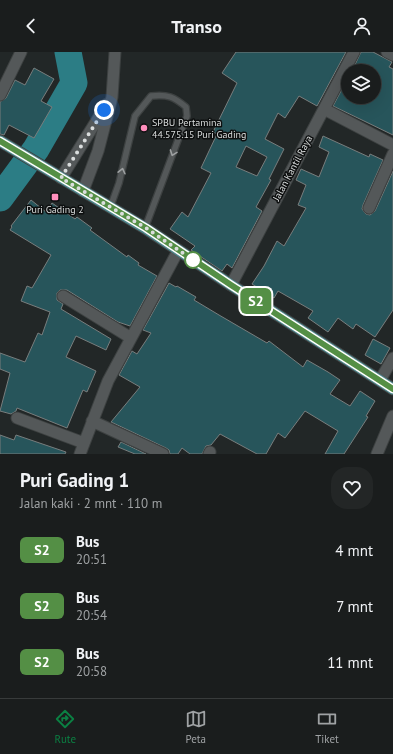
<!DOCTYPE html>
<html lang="id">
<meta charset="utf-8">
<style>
:root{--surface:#1a1d1d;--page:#232626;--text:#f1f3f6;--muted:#9fa2a4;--line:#383b3b;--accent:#0b8043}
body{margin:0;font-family:"PT Sans",sans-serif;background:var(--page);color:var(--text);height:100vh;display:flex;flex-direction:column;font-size:15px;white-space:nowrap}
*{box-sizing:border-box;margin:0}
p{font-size:13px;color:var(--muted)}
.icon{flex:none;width:22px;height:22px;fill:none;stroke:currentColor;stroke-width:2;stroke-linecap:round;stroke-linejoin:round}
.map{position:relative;height:402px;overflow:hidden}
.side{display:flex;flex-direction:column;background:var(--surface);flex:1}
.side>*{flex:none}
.badge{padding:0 8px;border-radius:6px;font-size:14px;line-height:26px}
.fabs{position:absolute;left:341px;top:12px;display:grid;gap:8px}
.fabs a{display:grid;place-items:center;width:40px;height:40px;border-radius:50%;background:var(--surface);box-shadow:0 4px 16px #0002,0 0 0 1px var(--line);font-size:20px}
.you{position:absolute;width:20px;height:20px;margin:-10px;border:3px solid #fff;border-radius:50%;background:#1a73e8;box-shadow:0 0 0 6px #1a73e833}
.map>.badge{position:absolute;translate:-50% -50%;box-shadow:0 0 0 2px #fff}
.round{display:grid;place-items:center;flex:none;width:42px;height:42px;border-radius:16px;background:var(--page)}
.overview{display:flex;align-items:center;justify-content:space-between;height:68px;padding:0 20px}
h1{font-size:19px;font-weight:700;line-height:30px}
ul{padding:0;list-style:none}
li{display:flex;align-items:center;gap:12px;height:56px;padding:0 20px}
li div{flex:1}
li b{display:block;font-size:15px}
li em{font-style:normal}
li .badge{min-width:44px;font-weight:700;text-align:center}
header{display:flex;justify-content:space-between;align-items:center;height:52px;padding:0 20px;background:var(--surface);font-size:18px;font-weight:700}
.tabs{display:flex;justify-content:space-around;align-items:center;height:56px;border-top:1px solid var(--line);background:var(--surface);font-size:11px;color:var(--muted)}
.tabs a{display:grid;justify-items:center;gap:2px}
.tabs .on{color:var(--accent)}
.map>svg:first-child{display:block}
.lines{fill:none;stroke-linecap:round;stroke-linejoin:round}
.river{stroke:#2c7d85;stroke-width:27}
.building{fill:#27555b;stroke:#787d7d;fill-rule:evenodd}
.service-casing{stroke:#3d4141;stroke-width:8}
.minor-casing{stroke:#3d4141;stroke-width:13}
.primary-casing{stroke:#3d4141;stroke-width:13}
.service{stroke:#545859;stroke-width:5.5}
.minor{stroke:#545859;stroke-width:11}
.primary{stroke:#4f878d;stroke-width:11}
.oneway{stroke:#9ea1a2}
.line-casing{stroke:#fff;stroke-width:9}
.line{stroke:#548f45;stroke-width:6}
.walk{stroke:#dadddd;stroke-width:4;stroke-dasharray:0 7.2}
.poi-dot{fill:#fe8ebc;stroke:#0d0f0f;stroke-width:1.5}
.stop-dot{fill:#fff;stroke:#548f45;stroke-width:2}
.labels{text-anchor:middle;stroke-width:3;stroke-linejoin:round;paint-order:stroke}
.poi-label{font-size:10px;fill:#dadddd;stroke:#0d0f0f;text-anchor:start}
.street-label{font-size:10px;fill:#dadddd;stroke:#0d0f0f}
</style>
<header><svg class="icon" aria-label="back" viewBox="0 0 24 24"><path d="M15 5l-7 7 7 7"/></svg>Transo<svg class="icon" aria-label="person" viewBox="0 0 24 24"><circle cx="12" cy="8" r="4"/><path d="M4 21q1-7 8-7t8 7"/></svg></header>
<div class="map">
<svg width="393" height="402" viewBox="0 0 393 402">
<rect width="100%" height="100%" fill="#222727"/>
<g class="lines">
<path class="river" d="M0,146L36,97L74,31L68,0"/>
</g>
<path class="building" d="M236,0H346L317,54L299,44L285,66L278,61L265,87L284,97L269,127L271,128L256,155L262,159L232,216L227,212L222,219L191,198L195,194L170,177L182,160L188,165L211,121L201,116L217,82L213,80L237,31L222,21ZM246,94L267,105L257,124L236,115Z
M361,0H373L392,10L389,15L393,17V83L333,54L348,26V45H374V19H352Z
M34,16L54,27L41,49L52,55L34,86L9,73L4,83L0,82V50L6,46L15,28L25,33Z
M323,84L369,105L370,102L383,108L363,153L362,157L366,162L370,163L375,159L393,119V258L375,285L356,272L353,277L338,266L328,280L308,266L313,259L278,239L274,246L252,232L264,214L277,189L284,194L306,156L298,153L306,133L296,128L301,117L319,125L329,100L319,95Z
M31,148L46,160L52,151L75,167L77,165L92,176L90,178L127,205L128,203L139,211L138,213L157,224L130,274L118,270L67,238H60L57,241V248L63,252L61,257L111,287L106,298L76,284L66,305L96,319L87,340L83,338L67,376L17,356L16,359L11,362L0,359L10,321L0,317V301L25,310L38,281L42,283L50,260L21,249L27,234L32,236L51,203L10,178L12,175L11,174Z
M169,231L176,235L177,234L196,245L194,248L219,263L267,291L269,289L303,315L307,308L328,320L340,328L330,342L350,354L360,339L375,349L366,364L368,365L344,402H325L338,379L305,359L285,386L278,381L266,402H257L220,382L211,393L206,394L202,402H190L182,396L178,402H170L169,398L166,396L111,370L140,335L119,323L132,299L137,302L151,281L143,278Z
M373,287L390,296L381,312L365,303Z
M0,383L14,388L16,383L66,400L65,402H0Z
M121,390L146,402H135L118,395Z"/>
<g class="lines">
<defs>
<path id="service" d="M110,156L119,131L135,64L151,44C168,42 174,45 186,55L187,64L145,176"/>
<path id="minor" d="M387,0L393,3
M0,43L21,0
M324,57L393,93
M61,126L107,52
M83,139L98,99L112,45L115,0
M369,156L393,102
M231,233L354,0
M63,244L131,286
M380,328L393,306
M17,366L84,391
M92,369L163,402
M80,402L108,329L178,199
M209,402L210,400
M377,402L393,364"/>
<path id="primary" d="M0,89L145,176L231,233L393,337"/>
</defs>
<use href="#service" class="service-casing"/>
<use href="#minor" class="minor-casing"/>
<use href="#primary" class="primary-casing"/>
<use href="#service" class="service"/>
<use href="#minor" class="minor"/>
<use href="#primary" class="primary"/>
</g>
<defs><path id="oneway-chevron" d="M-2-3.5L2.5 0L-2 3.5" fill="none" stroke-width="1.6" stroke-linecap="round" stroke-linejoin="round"/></defs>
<g class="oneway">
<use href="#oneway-chevron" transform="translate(173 101) rotate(110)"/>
<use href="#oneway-chevron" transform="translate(122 119) rotate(-77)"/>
</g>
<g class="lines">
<defs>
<path id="line" d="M0,89L146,176L231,233L393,337"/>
</defs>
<use href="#line" class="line-casing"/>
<use href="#line" class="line"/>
<path class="walk" d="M104,58L61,126L146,176L193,208"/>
</g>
<g class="poi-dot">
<circle cx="144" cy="76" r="4"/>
<rect x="51" y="141" width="8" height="8" rx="2"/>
</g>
<circle class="stop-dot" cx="193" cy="208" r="8"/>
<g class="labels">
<g class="poi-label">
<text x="152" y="74">SPBU Pertamina<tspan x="152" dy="12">44.575.15 Puri Gading</tspan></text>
<text x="55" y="161" text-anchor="middle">Puri Gading 2</text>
</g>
<g class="street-label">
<text transform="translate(292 116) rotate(-62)" y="4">Jalan Kantil Raya</text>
</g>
</g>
</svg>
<div class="fabs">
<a><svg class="icon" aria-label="layers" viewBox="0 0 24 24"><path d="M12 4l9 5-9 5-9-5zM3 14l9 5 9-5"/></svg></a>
</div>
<div class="you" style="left:104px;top:58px"></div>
<b class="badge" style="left:256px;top:249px;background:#548f45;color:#fff">S2</b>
</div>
<section class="side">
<div class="overview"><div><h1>Puri Gading 1</h1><p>Jalan kaki · 2 mnt · 110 m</p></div><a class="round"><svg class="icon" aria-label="heart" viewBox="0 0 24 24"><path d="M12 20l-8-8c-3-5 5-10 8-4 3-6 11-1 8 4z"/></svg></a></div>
<ul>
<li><span class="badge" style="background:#548f45;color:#fff">S2</span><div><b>Bus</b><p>20:51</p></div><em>4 mnt</em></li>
<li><span class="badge" style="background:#548f45;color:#fff">S2</span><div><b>Bus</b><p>20:54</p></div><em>7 mnt</em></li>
<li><span class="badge" style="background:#548f45;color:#fff">S2</span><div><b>Bus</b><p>20:58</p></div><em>11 mnt</em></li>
</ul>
</section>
<nav class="tabs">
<a class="on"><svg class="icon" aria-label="directions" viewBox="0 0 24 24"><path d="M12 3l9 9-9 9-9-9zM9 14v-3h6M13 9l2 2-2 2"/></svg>Rute</a>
<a><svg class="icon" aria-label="map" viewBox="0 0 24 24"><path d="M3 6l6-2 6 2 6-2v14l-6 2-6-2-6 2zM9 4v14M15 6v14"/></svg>Peta</a>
<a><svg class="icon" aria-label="tickets" viewBox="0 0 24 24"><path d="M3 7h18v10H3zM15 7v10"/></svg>Tiket</a>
</nav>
